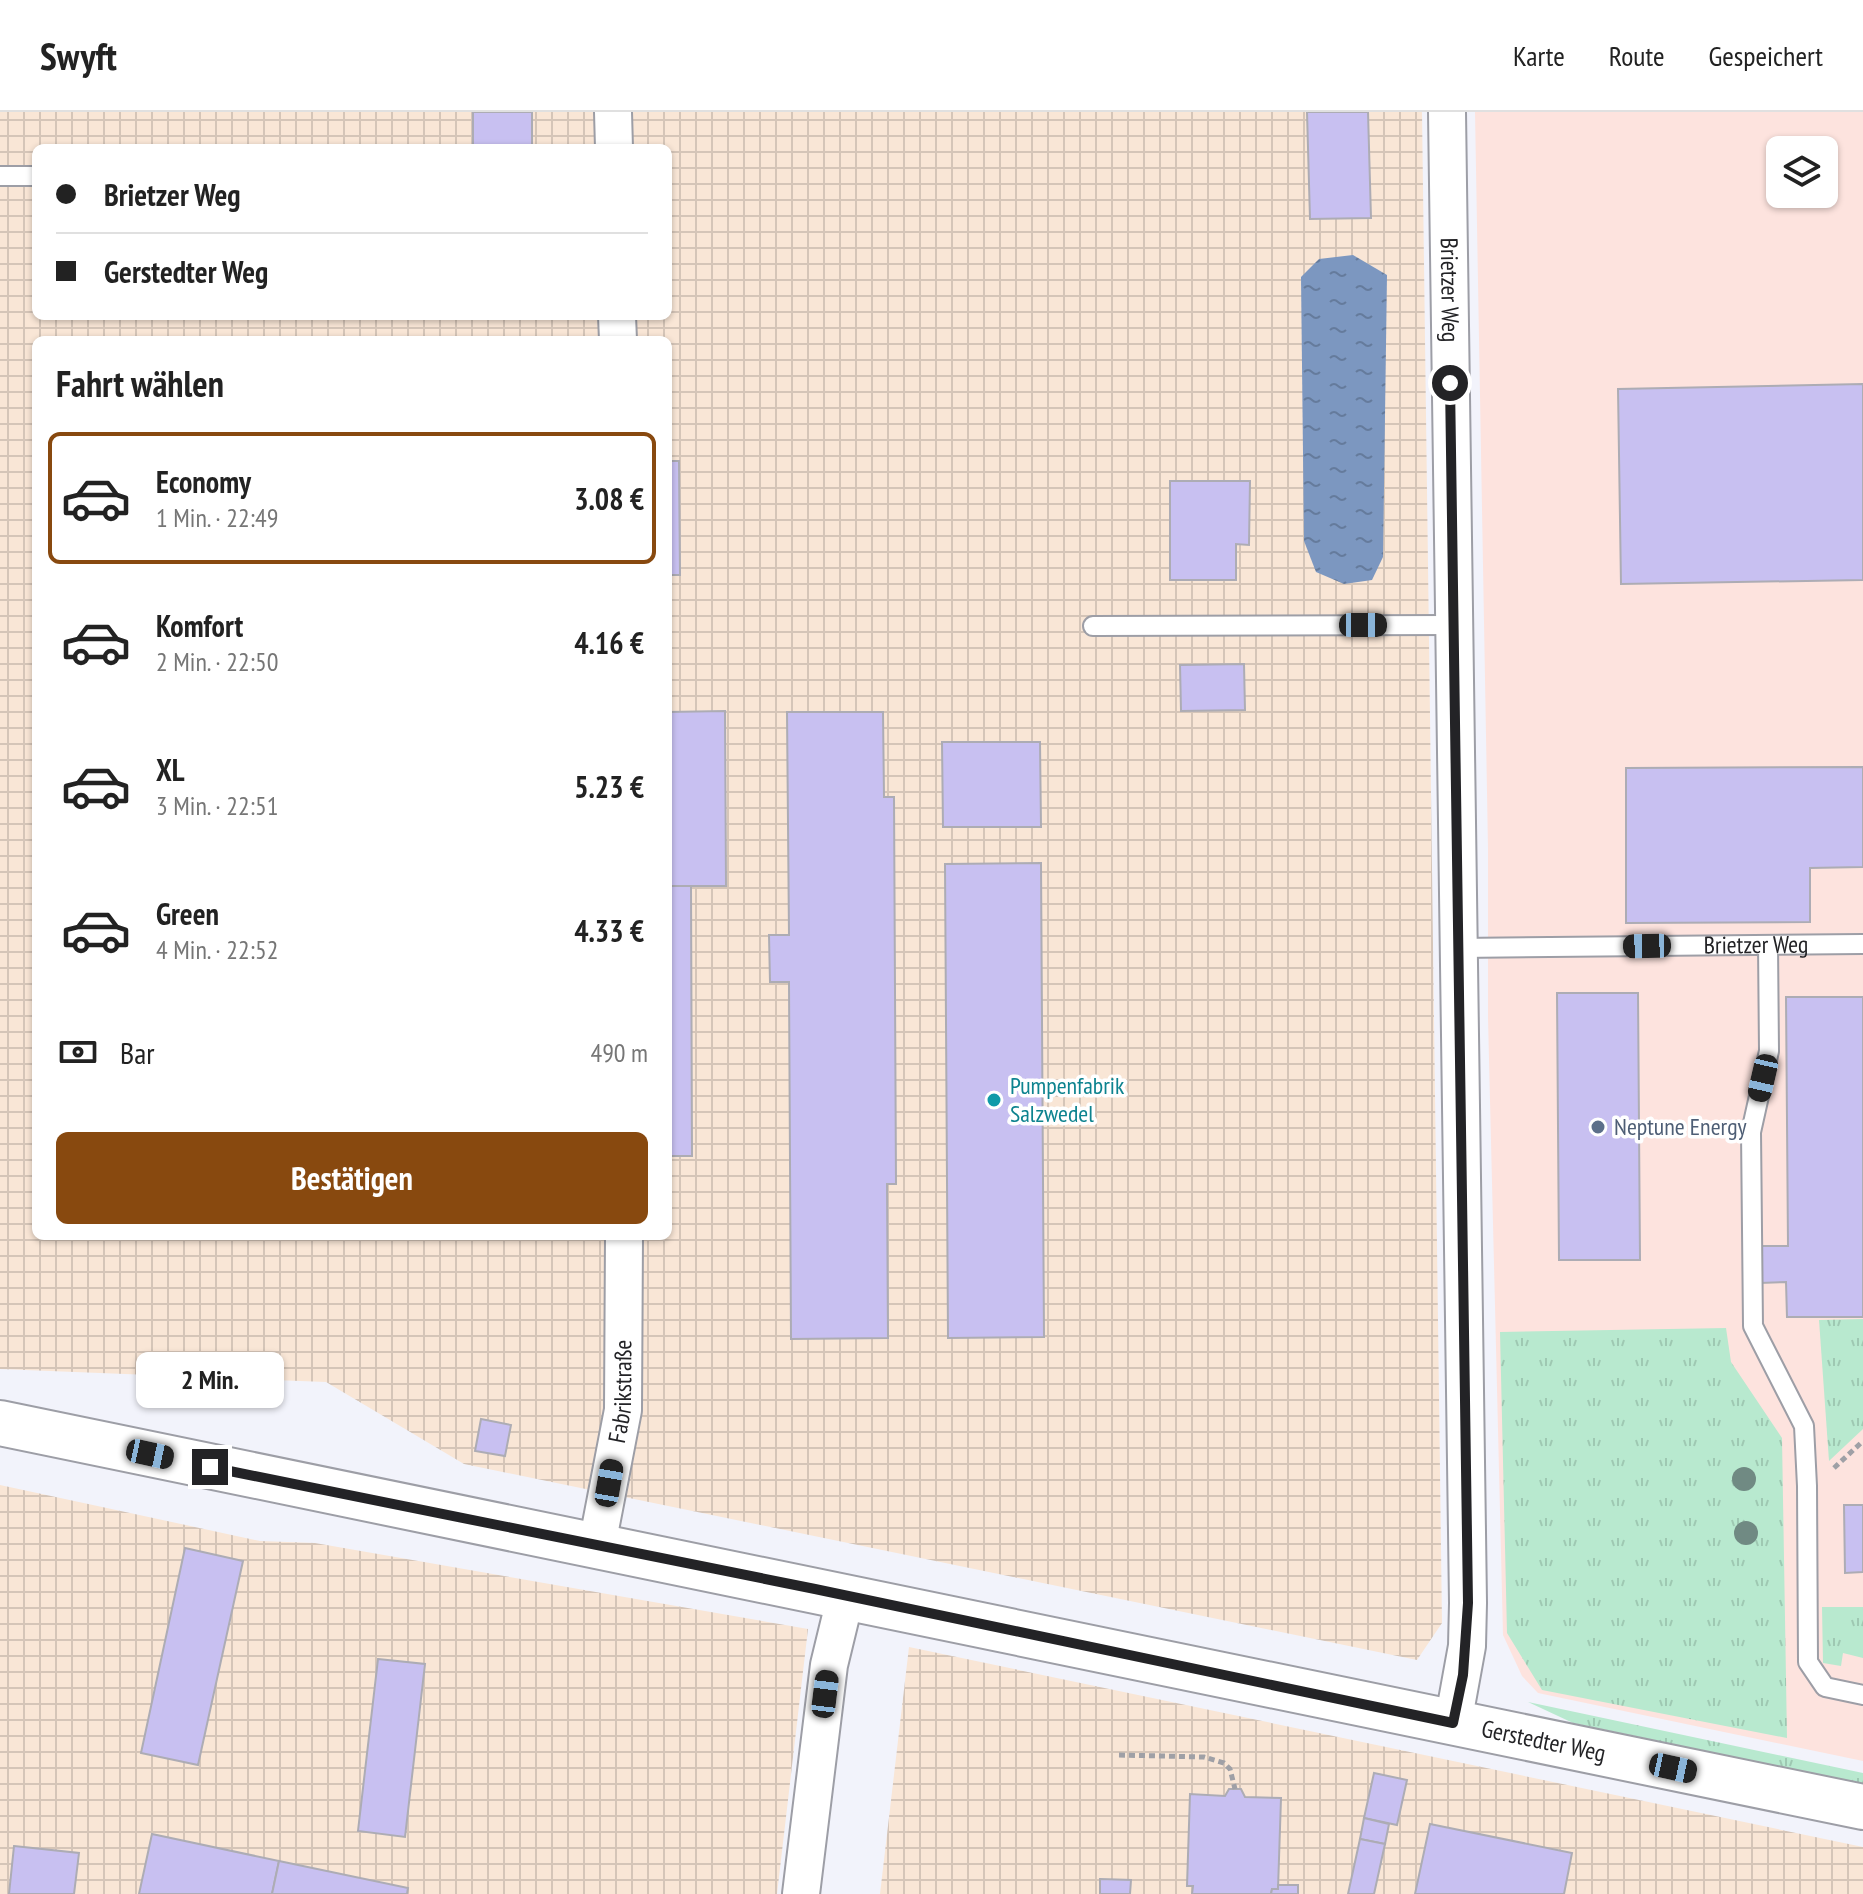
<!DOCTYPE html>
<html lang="de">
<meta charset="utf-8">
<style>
:root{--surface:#fff;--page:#f2f2f2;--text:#222;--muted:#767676;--line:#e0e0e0;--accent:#88490f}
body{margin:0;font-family:"PT Sans Narrow",sans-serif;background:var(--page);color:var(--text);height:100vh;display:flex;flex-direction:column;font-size:30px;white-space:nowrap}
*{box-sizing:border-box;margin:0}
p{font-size:26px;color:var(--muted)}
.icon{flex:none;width:44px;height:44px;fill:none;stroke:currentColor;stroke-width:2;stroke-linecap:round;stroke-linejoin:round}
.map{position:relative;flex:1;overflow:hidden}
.details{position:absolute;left:32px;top:224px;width:640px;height:904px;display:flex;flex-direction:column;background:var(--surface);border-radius:12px;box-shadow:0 2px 6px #0004}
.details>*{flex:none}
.hud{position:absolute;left:32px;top:32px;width:640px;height:176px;border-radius:12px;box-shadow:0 2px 6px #0004;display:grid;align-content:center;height:176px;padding:0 24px;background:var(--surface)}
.buttons{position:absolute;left:1766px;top:24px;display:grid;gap:16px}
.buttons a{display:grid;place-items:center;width:72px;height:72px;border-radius:12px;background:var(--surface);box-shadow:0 2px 6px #0004;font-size:40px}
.end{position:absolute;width:36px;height:36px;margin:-18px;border:10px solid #232326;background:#fff;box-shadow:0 0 0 4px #fff}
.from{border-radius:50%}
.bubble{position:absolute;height:56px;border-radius:12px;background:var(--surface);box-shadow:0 2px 6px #0004;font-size:26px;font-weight:700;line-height:56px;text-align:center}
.car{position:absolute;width:24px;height:48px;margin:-24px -12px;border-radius:10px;box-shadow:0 0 6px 2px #0007;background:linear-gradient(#222 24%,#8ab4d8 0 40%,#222 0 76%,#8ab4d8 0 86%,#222 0)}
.hud b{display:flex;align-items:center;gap:28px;height:76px;font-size:30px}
.hud b+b{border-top:2px solid var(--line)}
.hud i{width:20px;height:20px;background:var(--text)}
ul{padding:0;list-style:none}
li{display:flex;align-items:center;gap:24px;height:132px;margin:0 16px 12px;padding:0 8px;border:4px solid transparent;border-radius:12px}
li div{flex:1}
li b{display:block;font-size:30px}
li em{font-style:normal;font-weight:700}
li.selected{border-color:var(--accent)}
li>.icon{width:72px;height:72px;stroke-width:1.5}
h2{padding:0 24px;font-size:36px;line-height:96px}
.pay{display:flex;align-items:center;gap:20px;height:88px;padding:0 24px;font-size:30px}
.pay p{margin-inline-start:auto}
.cta{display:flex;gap:16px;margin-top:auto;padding:16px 24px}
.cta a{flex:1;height:92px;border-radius:12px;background:var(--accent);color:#fff;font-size:32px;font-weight:700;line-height:92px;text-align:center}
header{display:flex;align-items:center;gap:48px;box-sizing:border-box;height:112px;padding:0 40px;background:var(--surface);border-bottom:2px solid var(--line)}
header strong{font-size:38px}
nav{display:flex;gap:44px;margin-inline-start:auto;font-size:28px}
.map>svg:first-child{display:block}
.commercial{fill:#fde3de;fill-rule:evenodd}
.industrial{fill:url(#industrial-grid);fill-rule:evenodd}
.grass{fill:url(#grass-tufts)}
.water{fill:url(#water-ripples)}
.building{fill:#c8c0f1;stroke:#adacb4;stroke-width:2}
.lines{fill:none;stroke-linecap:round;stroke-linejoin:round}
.service-casing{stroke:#9d9ea6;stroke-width:22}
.minor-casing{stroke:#9d9ea6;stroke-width:40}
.tertiary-casing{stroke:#9d9ea6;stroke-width:48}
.path{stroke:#9fa0a6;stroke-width:5;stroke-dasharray:6 4;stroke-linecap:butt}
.service{stroke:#fff;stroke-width:18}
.minor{stroke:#fff;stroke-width:36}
.tertiary{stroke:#fff;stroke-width:44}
.tree{fill:#708a83}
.route{stroke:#232326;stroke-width:10}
.culture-dot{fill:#0f9aa8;stroke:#fff;stroke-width:3}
.service-dot{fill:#5c6f8a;stroke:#fff;stroke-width:3}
.labels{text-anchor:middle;stroke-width:7;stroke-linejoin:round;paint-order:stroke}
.street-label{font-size:24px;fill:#232326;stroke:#fff}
.culture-label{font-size:24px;fill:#0d838f;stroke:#fff;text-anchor:start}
.service-label{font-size:24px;fill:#4e5e75;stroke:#fff;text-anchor:start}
</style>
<header>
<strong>Swyft</strong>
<nav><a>Karte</a><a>Route</a><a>Gespeichert</a></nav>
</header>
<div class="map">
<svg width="1863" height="1782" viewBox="0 0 1863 1782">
<defs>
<pattern id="industrial-grid" width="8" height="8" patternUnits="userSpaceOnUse" patternTransform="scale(2)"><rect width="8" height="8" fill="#f9e6d6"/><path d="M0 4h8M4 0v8" fill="none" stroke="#d5c5b8"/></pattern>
<pattern id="grass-tufts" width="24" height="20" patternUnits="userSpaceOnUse" patternTransform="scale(2)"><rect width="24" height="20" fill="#b8e9cf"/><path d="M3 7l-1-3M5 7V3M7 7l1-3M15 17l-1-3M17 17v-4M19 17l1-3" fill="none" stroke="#9ec8b2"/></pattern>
<pattern id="water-ripples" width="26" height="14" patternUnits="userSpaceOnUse" patternTransform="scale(2)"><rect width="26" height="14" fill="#7c97c0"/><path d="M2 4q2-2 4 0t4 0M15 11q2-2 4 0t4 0" fill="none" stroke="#657b9c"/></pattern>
</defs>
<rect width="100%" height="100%" fill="#f2f3fb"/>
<path class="commercial" d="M 1475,0 L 1863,0 L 1863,1649 L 1538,1581 L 1522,1564 L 1503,1523 L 1488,906 L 1488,737 ZM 1780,38 L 1824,38 L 1824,82 L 1780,82 Z"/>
<g class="industrial">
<path d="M 0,0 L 1422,0 L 1442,1511 L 1417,1548 L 464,1352 L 326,1270 L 0,1257 ZM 36,36 L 668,36 L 668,204 L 36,204 ZM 36,228 L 668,228 L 668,1124 L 36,1124 Z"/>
<path d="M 0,1373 L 260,1429 L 315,1431 L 808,1517 L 777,1782 L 0,1782 Z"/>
<path d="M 909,1535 L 1863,1735 L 1863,1782 L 880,1782 Z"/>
</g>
<g class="grass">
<path d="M 1863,1207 L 1863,1317 L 1829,1349 L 1819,1208 Z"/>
<path d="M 1726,1216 L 1731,1250 L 1782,1326 L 1787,1626 L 1542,1578 L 1507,1521 L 1500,1220 Z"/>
<path d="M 1822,1495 L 1863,1495 L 1863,1546 L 1843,1541 L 1841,1554 L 1823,1551 Z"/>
<path d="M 1528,1590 L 1863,1661 L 1863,1672 L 1573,1611 Z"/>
</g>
<path class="water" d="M 1353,143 L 1387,163 L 1383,445 L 1372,468 L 1344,472 L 1316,460 L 1304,429 L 1301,165 L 1319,147 Z"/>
<g class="building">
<rect x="473" y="0" width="59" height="36"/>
<path d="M 1307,0 L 1368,0 L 1371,106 L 1310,107 Z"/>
<path d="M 1863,272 L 1863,468 L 1621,472 L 1618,277 Z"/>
<path d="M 668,349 L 679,349 L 680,463 L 668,463 Z"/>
<path d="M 1170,369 L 1250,369 L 1249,433 L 1236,432 L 1236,468 L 1170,468 Z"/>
<path d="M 1244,552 L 1245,598 L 1181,599 L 1180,553 Z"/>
<path d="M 725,599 L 726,774 L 668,774 L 668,600 Z"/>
<path d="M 787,600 L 883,600 L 884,685 L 894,685 L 896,1072 L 887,1072 L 888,1226 L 791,1227 L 789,870 L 770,870 L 769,823 L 789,823 Z"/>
<path d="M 942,630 L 1040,630 L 1041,715 L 943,715 Z"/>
<path d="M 1863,655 L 1863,755 L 1810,756 L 1810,810 L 1626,811 L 1626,656 Z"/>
<path d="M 1041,751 L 1044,1225 L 948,1226 L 945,752 Z"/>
<path d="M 668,774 L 691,774 L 692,1044 L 668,1044 Z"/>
<path d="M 1557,881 L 1638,881 L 1640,1148 L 1559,1148 Z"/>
<path d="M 1786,885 L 1863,885 L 1863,1205 L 1787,1205 L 1786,1170 L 1760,1171 L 1759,1134 L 1788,1134 Z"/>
<path d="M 481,1307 L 511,1313 L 505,1344 L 475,1339 Z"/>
<path d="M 1844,1393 L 1863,1393 L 1863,1460 L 1845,1461 Z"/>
<path d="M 185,1436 L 243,1449 L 198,1653 L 141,1641 Z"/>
<path d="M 378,1547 L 425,1552 L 405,1725 L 358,1719 Z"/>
<path d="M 1374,1661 L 1407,1668 L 1397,1713 L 1364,1706 Z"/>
<path d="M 1229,1677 L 1241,1677 L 1245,1685 L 1281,1686 L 1278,1777 L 1272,1777 L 1271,1782 L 1192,1782 L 1193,1774 L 1187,1774 L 1190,1682 L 1225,1684 Z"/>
<path d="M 1364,1706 L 1389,1712 L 1385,1732 L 1360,1727 Z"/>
<path d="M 1430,1712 L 1572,1741 L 1564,1782 L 1415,1782 Z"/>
<path d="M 152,1722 L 279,1749 L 272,1782 L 139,1782 Z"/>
<path d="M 1360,1727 L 1385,1732 L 1374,1782 L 1348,1782 Z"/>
<path d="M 14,1734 L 79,1741 L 74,1782 L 9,1782 Z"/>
<path d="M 279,1749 L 408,1776 L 407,1782 L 272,1782 Z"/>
<path d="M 1100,1767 L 1131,1768 L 1130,1782 L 1100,1782 Z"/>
<path d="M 1278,1773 L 1298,1773 L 1298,1782 L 1271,1782 L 1272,1777 L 1278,1777 Z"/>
</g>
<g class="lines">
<g class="service-casing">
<g id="service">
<path d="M 0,64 L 36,64"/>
<path d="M 1093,514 L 1453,513"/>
<path d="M 1768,833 L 1769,939 L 1751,1020 L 1753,1214 L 1804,1314 L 1807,1374 L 1808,1550 L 1825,1575 L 1863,1583"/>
<path id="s1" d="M 1458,836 L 1863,832"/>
</g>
</g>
<g class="minor-casing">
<g id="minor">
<path d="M 613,0 L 614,36"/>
<path id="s2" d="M 1447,0 L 1468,1491 L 1467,1534 L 1453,1611"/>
<path d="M 617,204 L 618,228"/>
<path id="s3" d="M 597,1433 L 623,1298 L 624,1124"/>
<path d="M 801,1782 L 829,1553 L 846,1483"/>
</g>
</g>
<g class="tertiary-casing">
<g id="tertiary">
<path id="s4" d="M 0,1311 L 1863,1695"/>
</g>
</g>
<g class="path">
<path d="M 1834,1356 L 1863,1329"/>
<path d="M 1119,1643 L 1204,1645 L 1224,1651 L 1230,1657 L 1235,1677"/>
</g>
<use href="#service" class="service"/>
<use href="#minor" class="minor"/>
<use href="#tertiary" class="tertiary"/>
</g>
<g class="tree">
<circle cx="1744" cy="1367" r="12"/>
<circle cx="1746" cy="1421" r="12"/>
</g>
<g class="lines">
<path class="route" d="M 210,1355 L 815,1477 L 1453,1611 L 1463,1563 L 1468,1491 L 1450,271"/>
</g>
<circle class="culture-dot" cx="994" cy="988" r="8"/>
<circle class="service-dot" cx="1598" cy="1015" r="8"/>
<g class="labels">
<g class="street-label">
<text dy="8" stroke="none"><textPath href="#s2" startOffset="178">Brietzer Weg</textPath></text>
<text dy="8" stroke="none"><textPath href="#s1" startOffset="298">Brietzer Weg</textPath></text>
<text dy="8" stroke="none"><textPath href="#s3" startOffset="156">Fabrikstraße</textPath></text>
<text dy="8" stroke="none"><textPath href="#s4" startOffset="1576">Gerstedter Weg</textPath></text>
</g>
<g class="culture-label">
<text x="1010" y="982">Pumpenfabrik<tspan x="1010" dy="28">Salzwedel</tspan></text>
</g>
<g class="service-label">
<text x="1614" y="1023">Neptune Energy</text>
</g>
</g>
</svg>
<div class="buttons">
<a><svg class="icon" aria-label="layers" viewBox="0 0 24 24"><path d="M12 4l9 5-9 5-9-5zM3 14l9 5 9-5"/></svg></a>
</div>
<i class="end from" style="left:1450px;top:271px"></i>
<i class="end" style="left:210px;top:1355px"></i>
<div class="bubble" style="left:136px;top:1240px;width:148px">2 Min.</div>
<i class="car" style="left:1363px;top:513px;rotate:90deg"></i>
<i class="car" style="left:1647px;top:834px;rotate:269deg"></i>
<i class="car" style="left:1763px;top:966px;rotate:193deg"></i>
<i class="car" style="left:150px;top:1342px;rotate:102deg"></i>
<i class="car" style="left:609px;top:1371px;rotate:10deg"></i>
<i class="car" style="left:825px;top:1582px;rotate:7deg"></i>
<i class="car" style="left:1673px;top:1656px;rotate:102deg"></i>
<div class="hud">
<b><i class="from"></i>Brietzer Weg</b>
<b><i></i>Gerstedter Weg</b>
</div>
<section class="details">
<h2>Fahrt wählen</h2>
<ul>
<li class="selected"><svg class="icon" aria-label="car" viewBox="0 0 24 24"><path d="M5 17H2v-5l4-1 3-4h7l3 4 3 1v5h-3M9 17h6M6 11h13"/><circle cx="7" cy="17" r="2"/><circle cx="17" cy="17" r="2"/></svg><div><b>Economy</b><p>1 Min. · 22:49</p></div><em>3.08 €</em></li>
<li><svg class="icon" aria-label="car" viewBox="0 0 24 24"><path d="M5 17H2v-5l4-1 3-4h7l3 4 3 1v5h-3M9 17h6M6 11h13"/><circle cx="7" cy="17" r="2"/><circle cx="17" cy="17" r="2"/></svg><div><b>Komfort</b><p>2 Min. · 22:50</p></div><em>4.16 €</em></li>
<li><svg class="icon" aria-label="car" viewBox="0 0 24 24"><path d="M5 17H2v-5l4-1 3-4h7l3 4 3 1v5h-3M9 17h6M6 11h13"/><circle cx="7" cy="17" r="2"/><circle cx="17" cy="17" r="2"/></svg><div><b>XL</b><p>3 Min. · 22:51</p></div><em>5.23 €</em></li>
<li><svg class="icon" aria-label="car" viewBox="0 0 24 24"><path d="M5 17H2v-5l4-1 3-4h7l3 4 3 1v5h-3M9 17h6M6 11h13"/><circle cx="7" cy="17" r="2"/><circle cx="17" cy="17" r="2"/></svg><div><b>Green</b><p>4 Min. · 22:52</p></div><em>4.33 €</em></li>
</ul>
<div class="pay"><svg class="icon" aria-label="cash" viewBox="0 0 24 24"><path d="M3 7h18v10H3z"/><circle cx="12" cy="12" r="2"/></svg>Bar<p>490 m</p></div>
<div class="cta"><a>Bestätigen</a></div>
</section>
</div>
